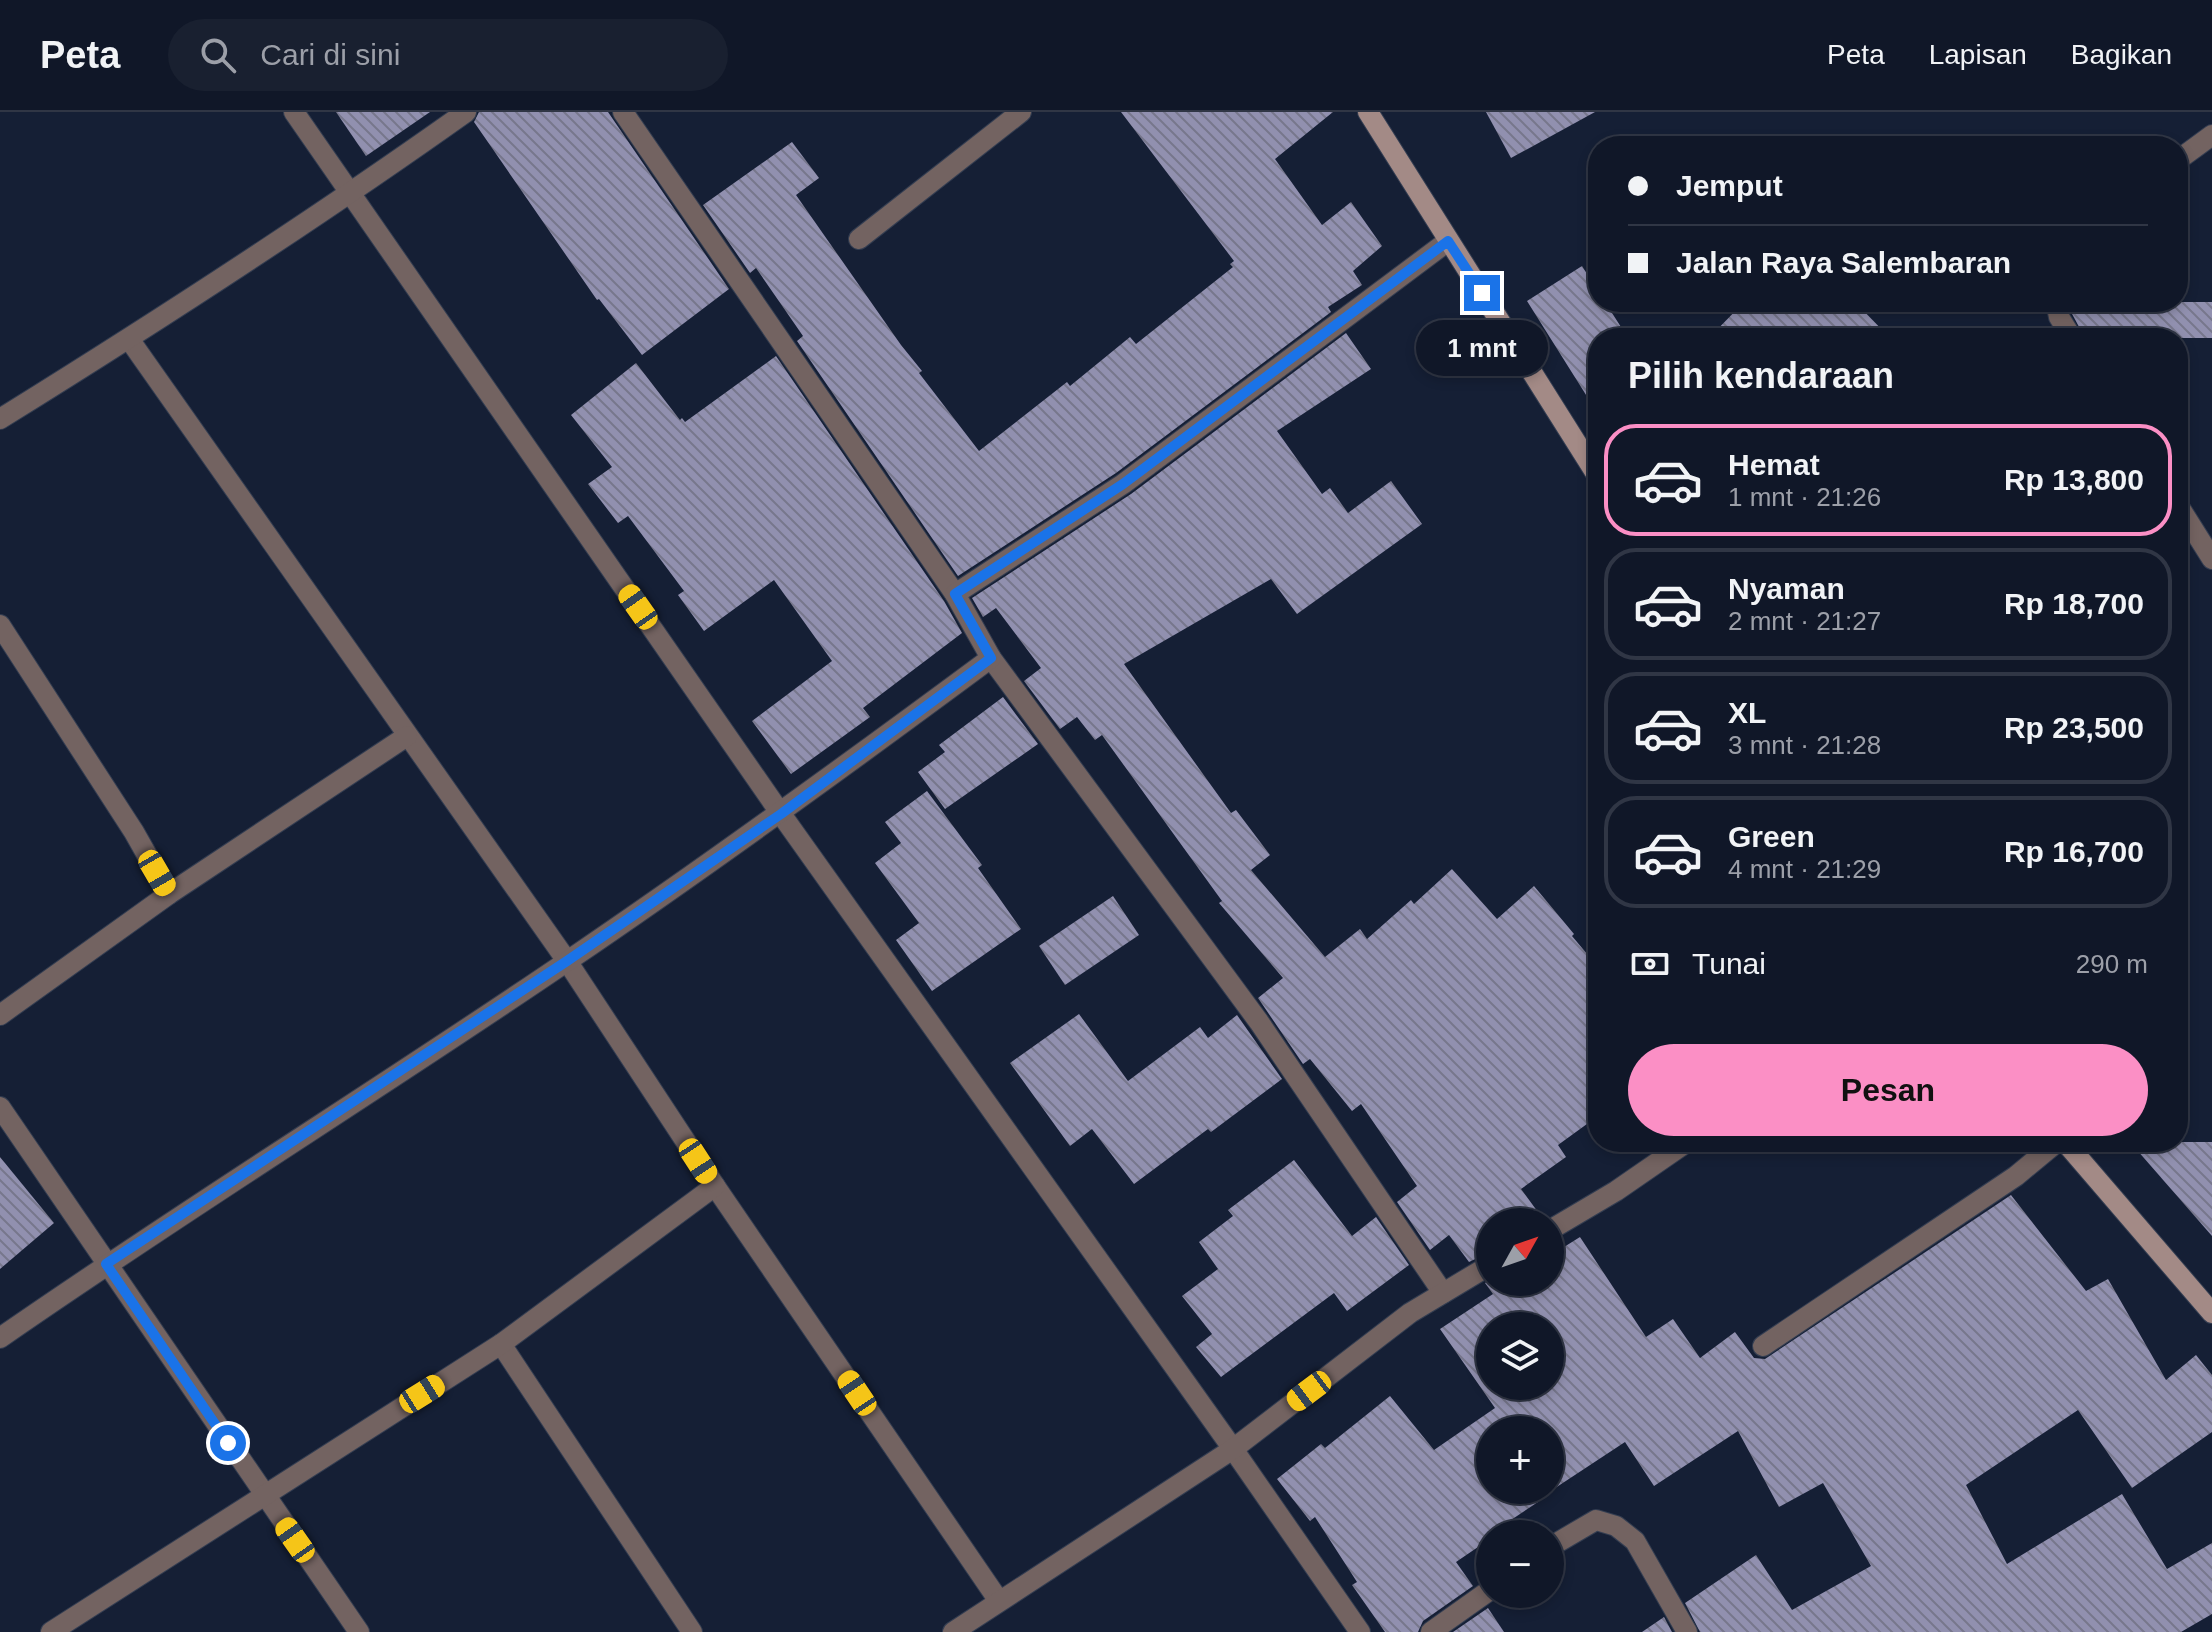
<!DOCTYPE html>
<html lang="id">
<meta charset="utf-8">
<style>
:root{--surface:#101728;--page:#192030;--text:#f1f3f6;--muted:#9c9fa8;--line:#303645;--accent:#fb8fc5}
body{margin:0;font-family:Helvetica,sans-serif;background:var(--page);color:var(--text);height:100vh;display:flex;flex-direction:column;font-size:30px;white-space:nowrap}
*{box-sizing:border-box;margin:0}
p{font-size:26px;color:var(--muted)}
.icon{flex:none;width:44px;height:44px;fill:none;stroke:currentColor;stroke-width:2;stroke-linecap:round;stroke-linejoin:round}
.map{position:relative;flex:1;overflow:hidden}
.side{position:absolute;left:1588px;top:216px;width:600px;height:824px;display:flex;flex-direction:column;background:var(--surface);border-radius:32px;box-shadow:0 4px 12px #0003,0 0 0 2px var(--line)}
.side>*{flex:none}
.hud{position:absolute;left:1588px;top:24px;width:600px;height:176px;border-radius:32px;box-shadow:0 4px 12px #0003,0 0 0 2px var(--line);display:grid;align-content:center;height:176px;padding:0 40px;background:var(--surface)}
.needle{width:52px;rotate:50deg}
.tools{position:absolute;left:1476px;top:1096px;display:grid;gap:16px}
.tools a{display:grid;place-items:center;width:88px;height:88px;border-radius:50%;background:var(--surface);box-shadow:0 4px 12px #0003,0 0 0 2px var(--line);font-size:40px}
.end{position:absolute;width:36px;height:36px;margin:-18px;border:10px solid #1a73e8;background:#fff;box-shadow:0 0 0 4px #fff}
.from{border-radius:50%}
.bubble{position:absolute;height:56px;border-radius:28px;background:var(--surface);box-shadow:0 4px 12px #0003,0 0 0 2px var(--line);font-size:26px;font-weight:800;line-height:56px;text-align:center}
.car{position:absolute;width:24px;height:48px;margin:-24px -12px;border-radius:10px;box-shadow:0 0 6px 2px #0007;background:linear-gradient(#f5c518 24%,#345 0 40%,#f5c518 0 76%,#345 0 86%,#f5c518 0)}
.hud b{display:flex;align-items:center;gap:28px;height:76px;font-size:30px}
.hud b+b{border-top:2px solid var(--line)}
.hud i{width:20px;height:20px;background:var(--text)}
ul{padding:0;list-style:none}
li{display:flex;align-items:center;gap:24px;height:112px;margin:0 16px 12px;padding:0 24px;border:4px solid var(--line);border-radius:32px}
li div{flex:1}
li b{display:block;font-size:30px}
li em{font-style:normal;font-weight:800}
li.on{border-color:var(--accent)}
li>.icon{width:72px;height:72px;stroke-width:1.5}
h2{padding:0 40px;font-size:36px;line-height:96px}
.pay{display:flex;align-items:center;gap:20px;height:88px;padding:0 40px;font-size:30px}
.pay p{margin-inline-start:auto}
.button{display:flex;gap:16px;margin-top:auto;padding:16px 40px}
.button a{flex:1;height:92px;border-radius:48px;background:var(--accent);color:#111;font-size:32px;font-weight:800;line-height:92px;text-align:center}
header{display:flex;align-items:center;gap:48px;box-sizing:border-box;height:112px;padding:0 40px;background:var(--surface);border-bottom:2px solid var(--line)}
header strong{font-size:38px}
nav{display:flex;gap:44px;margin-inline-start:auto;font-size:28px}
.search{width:560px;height:72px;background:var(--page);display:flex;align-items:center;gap:20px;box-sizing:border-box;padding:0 28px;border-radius:44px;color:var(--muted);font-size:30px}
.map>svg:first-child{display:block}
.building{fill:url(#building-back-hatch);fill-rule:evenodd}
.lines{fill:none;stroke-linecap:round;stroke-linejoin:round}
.lane-casing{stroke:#333d51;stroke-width:22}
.street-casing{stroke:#333d51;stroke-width:22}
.secondary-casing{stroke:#333d51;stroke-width:22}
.lane{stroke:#736361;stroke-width:20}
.street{stroke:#736361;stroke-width:20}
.secondary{stroke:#a38a86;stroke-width:20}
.route{stroke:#1a73e8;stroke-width:10}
</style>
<header>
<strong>Peta</strong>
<div class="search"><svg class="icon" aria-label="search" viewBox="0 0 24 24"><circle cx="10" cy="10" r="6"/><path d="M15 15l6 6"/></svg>Cari di sini</div>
<nav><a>Peta</a><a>Lapisan</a><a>Bagikan</a></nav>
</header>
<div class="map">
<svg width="2212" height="1520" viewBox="0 0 2212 1520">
<defs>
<pattern id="building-back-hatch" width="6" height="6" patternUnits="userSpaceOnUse" patternTransform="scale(2)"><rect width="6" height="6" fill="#9190af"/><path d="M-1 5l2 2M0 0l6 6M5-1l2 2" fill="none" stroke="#77778c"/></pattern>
</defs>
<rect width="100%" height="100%" fill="#151f35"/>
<g class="building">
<path d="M 336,0 L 430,0 L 366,44 Z"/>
<path d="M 479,0 L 608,0 L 729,177 L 642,243 L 599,187 L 597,188 L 474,10 Z"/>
<path d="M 1121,0 L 1333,0 L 1275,47 L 1322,113 L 1351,90 L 1382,134 L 1353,159 L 1362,173 L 1328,195 L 1331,200 L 1116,361 L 958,464 L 797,229 L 803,224 L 756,156 L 750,161 L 703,93 L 792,30 L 819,66 L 796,83 L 901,233 L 922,259 L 919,261 L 979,339 L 1067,270 L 1070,274 L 1130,225 L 1136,232 L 1233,155 L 1230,152 L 1234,149 Z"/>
<path d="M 1486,0 L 1595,0 L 1511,46 Z"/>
<path d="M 1582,154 L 1598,179 L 1598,190 L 1605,190 L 1628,226 L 1598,226 L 1598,302 L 1527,189 Z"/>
<path d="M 1744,190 L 1855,190 L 1890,226 L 1709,226 Z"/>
<path d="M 2069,190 L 2212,190 L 2212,226 L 2085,226 L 2071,200 Z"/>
<path d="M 1346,221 L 1371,257 L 1277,319 L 1322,382 L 1330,376 L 1348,401 L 1391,369 L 1422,412 L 1297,502 L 1271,467 L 1124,552 L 1231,701 L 1236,698 L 1270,743 L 1251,758 L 1325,845 L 1360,817 L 1367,827 L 1411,788 L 1414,792 L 1452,757 L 1497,807 L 1534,774 L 1574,822 L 1572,824 L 1598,855 L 1598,1004 L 1558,1033 L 1566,1045 L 1521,1077 L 1543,1107 L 1540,1110 L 1490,1110 L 1490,1140 L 1469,1150 L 1449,1123 L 1430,1138 L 1397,1090 L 1417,1074 L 1361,992 L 1352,999 L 1310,947 L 1303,952 L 1258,886 L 1283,866 L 1219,791 L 1222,789 L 1102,623 L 1095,628 L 1077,605 L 1060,617 L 1024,569 L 1041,556 L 996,496 L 983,505 L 972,486 L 1131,382 Z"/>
<path d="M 776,244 L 944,489 L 962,521 L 863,596 L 870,605 L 791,662 L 752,609 L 832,549 L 774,468 L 704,519 L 678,483 L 684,479 L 628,404 L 618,411 L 588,372 L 612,355 L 571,303 L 636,251 L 680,308 L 682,306 L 685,310 Z"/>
<path d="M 1003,585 L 1038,632 L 945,697 L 918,660 L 945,640 L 939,633 Z"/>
<path d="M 927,679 L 982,753 L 978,756 L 1021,817 L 932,879 L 896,828 L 919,811 L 875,751 L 901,731 L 885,710 Z"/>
<path d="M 1113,784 L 1139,823 L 1065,873 L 1039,834 Z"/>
<path d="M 1079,902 L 1128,969 L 1200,915 L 1208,926 L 1237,903 L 1282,967 L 1211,1020 L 1208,1017 L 1134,1072 L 1092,1017 L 1070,1034 L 1010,951 Z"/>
<path d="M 2130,1030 L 2212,1030 L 2212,1124 Z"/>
<path d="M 0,1045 L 54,1111 L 0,1157 Z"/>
<path d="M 1294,1048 L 1352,1124 L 1376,1105 L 1409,1153 L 1347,1199 L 1334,1181 L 1221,1265 L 1196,1235 L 1212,1222 L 1182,1184 L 1218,1157 L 1199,1130 L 1233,1104 L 1228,1098 Z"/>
<path d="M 2011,1083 L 2086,1179 L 2108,1167 L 2166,1268 L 2196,1243 L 2212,1263 L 2212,1320 L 2132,1376 L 2078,1298 L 1966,1373 L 2007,1452 L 2122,1382 L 2167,1457 L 2212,1431 L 2212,1502 L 2181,1520 L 1700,1520 L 1685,1491 L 1756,1443 L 1792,1498 L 1871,1454 L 1823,1371 L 1779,1395 L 1738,1319 L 1654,1374 L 1625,1330 L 1537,1388 L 1538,1390 L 1490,1422 L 1479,1431 L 1481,1433 L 1456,1450 L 1473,1474 L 1423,1509 L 1418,1520 L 1385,1520 L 1352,1473 L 1357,1470 L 1315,1405 L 1310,1409 L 1277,1367 L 1321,1332 L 1325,1336 L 1390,1284 L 1434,1338 L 1495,1296 L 1440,1217 L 1493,1182 L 1485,1171 L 1490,1168 L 1550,1170 L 1550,1131 L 1559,1128 L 1564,1135 L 1580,1125 L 1646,1225 L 1673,1207 L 1700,1246 L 1735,1220 L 1754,1246 L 1765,1247 ZM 1490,1214 L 1550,1214 L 1550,1274 L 1490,1274 ZM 1490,1318 L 1550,1318 L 1550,1378 L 1490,1378 Z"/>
<path d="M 1488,1496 L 1504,1520 L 1453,1520 Z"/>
<path d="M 1664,1505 L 1672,1520 L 1642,1520 Z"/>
</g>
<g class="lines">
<g class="lane-casing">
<g id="lane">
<path d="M 2178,48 L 2212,23"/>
<path d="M 2056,190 L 2059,205 L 2072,226"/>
<path d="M 2178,393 L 2212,447"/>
<path d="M 1763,1234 L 2016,1064 L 2057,1030"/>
</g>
</g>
<g class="street-casing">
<g id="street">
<path d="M 294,0 L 781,702 L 1233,1337 L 1360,1520"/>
<path d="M 623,0 L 955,482 L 991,546 L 1259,910 L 1443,1181"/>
<path d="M 859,127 L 1021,0"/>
<path d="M 129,227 L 567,849 L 715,1074 L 999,1489"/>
<path d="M 0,307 C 158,209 314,108 466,0"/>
<path d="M 955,482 L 1123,372 L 1448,129"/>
<path d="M 0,513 L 134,720 L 169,782"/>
<path d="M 0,903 L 169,782 L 407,624"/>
<path d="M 0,995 L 359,1520"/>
<path d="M 1550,1118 L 1616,1079 L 1687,1030"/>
<path d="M 0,1226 C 187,1096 381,976 569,848 C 712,751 852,649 991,546"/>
<path d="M 501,1232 L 692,1520"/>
<path d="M 1550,1435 L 1596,1408 L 1616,1414 L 1635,1429 L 1687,1520"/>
<path d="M 51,1520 L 501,1232 L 715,1074"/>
<path d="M 953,1520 L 1233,1337 L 1410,1201 L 1490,1153"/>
<path d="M 1431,1520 L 1490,1478"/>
</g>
</g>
<g class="secondary-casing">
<g id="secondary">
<path d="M 1368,0 L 1598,365"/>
<path d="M 2065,1030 L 2212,1201"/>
</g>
</g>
<use href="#lane" class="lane"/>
<use href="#street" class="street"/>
<use href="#secondary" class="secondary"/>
</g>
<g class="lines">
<path class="route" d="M 228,1331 L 106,1152 L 567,849 L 781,702 L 991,546 L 955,482 L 1123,372 L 1448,129 L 1482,181"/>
</g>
</svg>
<div class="tools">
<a><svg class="needle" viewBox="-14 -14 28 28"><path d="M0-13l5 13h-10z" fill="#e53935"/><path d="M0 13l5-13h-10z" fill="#9c9fa8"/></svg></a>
<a><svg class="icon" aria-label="layers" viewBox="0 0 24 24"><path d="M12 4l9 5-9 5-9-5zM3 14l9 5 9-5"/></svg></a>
<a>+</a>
<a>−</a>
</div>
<i class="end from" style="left:228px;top:1331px"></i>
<i class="end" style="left:1482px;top:181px"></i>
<div class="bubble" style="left:1416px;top:208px;width:132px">1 mnt</div>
<i class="car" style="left:638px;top:495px;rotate:325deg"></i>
<i class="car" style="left:157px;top:761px;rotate:150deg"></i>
<i class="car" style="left:698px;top:1049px;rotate:147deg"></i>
<i class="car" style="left:1309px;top:1279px;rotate:233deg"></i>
<i class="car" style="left:857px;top:1281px;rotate:326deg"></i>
<i class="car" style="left:422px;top:1282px;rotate:58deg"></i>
<i class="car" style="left:295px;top:1428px;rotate:325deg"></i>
<div class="hud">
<b><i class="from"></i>Jemput</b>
<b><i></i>Jalan Raya Salembaran</b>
</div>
<section class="side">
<h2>Pilih kendaraan</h2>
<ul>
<li class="on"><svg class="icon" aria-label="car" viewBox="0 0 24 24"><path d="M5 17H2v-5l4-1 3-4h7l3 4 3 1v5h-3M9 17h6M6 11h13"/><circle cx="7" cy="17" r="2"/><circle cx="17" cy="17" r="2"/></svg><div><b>Hemat</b><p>1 mnt · 21:26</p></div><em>Rp 13,800</em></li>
<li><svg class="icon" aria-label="car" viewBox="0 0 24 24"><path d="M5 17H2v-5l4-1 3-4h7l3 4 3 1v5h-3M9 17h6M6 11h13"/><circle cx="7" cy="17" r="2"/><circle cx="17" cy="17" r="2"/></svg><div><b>Nyaman</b><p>2 mnt · 21:27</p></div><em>Rp 18,700</em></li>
<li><svg class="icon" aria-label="car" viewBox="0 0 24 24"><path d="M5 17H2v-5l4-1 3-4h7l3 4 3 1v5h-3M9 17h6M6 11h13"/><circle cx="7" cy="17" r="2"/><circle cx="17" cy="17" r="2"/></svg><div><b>XL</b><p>3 mnt · 21:28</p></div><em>Rp 23,500</em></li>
<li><svg class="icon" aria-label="car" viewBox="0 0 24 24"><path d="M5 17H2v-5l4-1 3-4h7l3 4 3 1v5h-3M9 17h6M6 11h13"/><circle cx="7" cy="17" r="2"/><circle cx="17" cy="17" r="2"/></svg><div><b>Green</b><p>4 mnt · 21:29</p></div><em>Rp 16,700</em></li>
</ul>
<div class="pay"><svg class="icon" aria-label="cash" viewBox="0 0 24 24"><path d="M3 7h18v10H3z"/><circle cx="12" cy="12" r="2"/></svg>Tunai<p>290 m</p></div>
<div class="button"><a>Pesan</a></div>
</section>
</div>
